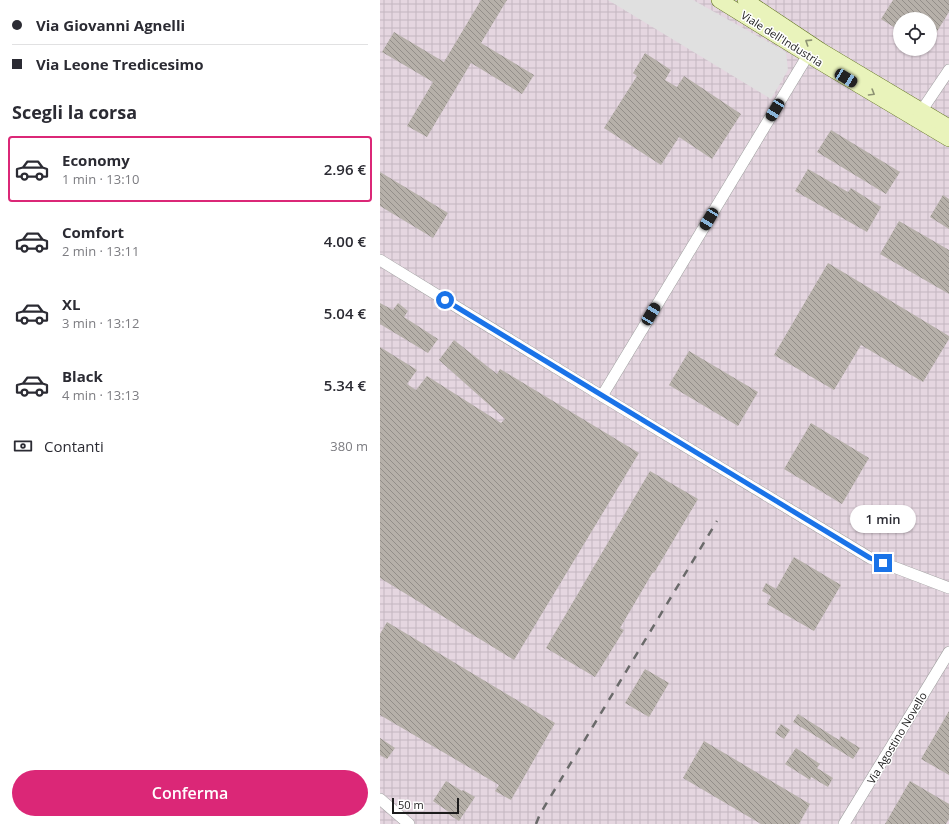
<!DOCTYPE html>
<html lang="it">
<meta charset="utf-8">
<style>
:root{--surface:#fff;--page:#f7f7f7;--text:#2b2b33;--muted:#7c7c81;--line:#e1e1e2;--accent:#db2777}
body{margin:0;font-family:"Open Sans",sans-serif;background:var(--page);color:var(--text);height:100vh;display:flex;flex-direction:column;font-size:15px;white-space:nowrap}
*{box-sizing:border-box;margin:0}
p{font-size:13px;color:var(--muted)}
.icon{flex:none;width:22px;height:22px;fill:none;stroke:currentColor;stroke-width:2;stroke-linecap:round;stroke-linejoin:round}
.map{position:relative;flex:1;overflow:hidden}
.side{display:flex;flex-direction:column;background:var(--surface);width:380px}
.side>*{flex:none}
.top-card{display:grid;align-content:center;height:88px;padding:0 12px;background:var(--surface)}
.tools{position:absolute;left:513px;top:12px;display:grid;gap:8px}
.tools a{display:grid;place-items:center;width:44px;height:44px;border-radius:50%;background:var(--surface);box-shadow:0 1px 3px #0004;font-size:20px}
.scale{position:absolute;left:12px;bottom:10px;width:67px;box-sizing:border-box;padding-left:4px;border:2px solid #1c1c1c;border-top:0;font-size:11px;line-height:14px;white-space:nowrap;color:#1c1c1c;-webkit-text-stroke:3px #fff;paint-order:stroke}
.end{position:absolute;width:18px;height:18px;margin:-9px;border:5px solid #1a73e8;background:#fff;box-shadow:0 0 0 2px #fff}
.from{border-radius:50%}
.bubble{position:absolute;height:28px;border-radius:14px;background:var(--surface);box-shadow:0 1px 3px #0004;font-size:13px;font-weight:600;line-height:28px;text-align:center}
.car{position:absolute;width:12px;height:24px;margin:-12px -6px;border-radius:5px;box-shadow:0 0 3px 1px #0007;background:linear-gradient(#222 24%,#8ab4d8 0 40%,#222 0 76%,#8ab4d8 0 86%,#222 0)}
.top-card b{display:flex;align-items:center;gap:14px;height:38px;font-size:15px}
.top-card b+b{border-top:1px solid var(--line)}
.top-card i{width:10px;height:10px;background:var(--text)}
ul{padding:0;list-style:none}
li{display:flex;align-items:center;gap:12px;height:66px;margin:0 8px 6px;padding:0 4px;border:2px solid transparent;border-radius:4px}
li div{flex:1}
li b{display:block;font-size:15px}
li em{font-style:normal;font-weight:600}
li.on{border-color:var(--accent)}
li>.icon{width:36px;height:36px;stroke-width:1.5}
h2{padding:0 12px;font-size:18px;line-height:48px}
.pay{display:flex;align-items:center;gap:10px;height:44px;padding:0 12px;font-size:15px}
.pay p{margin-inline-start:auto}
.cta{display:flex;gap:8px;margin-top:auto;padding:8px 12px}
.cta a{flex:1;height:46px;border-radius:24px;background:var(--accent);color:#fff;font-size:16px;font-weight:600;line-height:46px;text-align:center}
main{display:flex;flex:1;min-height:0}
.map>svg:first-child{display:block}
.industrial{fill:url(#industrial-grid);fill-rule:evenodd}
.parking{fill:#e0e0e0}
.building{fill:url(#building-back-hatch)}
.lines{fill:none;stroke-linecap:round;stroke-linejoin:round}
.street-casing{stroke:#a0a0a0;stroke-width:12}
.secondary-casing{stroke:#53680f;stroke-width:16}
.street{stroke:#fff;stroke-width:11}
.secondary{stroke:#e9f3bb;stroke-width:15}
.rail{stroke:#6a6a6a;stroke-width:2.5;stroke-dasharray:8 8;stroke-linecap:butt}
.oneway{stroke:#8d9273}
.route{stroke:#1a73e8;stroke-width:5}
.labels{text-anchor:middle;stroke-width:3;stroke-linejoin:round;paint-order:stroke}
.street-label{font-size:11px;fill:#1c1c1c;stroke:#fff}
</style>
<main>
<section class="side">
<div class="top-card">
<b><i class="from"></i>Via Giovanni Agnelli</b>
<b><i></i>Via Leone Tredicesimo</b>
</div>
<h2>Scegli la corsa</h2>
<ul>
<li class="on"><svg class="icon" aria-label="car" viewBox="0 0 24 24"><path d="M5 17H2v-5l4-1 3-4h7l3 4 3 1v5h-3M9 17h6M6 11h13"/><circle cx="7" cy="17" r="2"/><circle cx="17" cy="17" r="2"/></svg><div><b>Economy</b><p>1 min · 13:10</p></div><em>2.96 €</em></li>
<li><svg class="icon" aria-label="car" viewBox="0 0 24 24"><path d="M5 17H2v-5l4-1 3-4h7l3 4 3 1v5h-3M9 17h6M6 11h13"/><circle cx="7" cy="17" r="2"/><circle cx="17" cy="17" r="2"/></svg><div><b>Comfort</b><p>2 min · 13:11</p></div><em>4.00 €</em></li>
<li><svg class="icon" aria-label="car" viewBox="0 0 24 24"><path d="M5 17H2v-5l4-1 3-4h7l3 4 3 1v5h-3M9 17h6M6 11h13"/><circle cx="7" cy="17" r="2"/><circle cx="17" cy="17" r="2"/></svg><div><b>XL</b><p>3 min · 13:12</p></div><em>5.04 €</em></li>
<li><svg class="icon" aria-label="car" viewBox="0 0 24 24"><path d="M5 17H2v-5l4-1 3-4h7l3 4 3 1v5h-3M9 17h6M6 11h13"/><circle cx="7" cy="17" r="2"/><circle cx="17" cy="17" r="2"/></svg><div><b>Black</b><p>4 min · 13:13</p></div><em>5.34 €</em></li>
</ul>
<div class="pay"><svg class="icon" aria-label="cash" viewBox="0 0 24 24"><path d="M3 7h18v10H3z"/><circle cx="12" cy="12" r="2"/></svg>Contanti<p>380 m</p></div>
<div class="cta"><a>Conferma</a></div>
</section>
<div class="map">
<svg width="569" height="824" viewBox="0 0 569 824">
<defs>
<pattern id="industrial-grid" width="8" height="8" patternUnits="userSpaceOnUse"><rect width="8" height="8" fill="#e5d6e0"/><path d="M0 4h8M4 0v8" fill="none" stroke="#c4b7c0"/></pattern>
<pattern id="building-back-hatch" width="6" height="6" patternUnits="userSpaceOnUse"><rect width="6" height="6" fill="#b6b0a9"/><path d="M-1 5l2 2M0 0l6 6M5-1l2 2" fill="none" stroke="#938e89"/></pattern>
</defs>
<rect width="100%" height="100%" fill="#edebe3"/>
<path class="industrial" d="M 0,0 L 569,0 L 569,824 L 0,824 ZM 520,19 L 550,19 L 550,49 L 520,49 Z"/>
<path class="parking" d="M 228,0 L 313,0 L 406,52 L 408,70 L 391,99 Z"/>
<g class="building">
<path d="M 101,0 L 127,0 L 101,43 L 154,75 L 142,94 L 91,63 L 47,137 L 27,126 L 53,82 L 2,52 L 14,32 L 64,62 Z"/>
<path d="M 513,0 L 569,0 L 569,12 L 550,43 L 550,19 L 520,19 L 520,31 L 501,19 Z"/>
<path d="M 265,53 L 291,70 L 285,80 L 297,87 L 304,76 L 361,114 L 332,159 L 299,137 L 281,165 L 224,128 L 257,76 L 253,73 Z"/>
<path d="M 451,130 L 520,172 L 506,194 L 437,152 Z"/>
<path d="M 428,169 L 468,192 L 471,188 L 501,207 L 487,232 L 415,191 Z"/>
<path d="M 0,172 L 68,213 L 53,238 L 0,206 Z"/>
<path d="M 563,195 L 569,199 L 569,229 L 550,217 Z"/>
<path d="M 519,221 L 569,250 L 569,294 L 500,254 Z"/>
<path d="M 448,263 L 569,336 L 569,339 L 543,382 L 481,345 L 454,390 L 394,355 Z"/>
<path d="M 0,303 L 13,310 L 18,303 L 28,311 L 24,317 L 58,339 L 48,353 L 0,324 Z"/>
<path d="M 74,340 L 117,374 L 120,369 L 259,453 L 134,660 L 0,578 L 0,347 L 37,370 L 27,384 L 36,390 L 47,376 L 121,423 L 125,419 L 59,360 Z"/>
<path d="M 309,351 L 378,392 L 358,426 L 289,385 Z"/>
<path d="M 431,423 L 489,458 L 462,504 L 404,469 Z"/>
<path d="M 270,471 L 318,499 L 274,573 L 273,572 L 240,628 L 244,630 L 215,677 L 166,648 Z"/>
<path d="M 414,557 L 461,585 L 434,631 L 387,604 L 391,596 L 382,591 L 386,583 L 396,589 Z"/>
<path d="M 7,622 L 175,723 L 131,800 L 115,791 L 119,785 L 0,715 L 0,634 Z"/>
<path d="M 265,669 L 289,683 L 269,717 L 245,703 Z"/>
<path d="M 569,711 L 569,775 L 541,759 Z"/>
<path d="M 418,714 L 459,740 L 461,736 L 480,748 L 473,759 L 413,722 Z"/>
<path d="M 401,724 L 410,730 L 404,739 L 395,733 Z"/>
<path d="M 0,738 L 15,748 L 7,759 L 0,755 Z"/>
<path d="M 324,741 L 430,804 L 419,824 L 381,824 L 303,778 Z"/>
<path d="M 416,748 L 440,764 L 437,768 L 453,778 L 448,787 L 431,777 L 430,780 L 405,764 Z"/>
<path d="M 66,781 L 82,791 L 83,790 L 95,797 L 79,821 L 68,814 L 69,812 L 53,801 Z"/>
<path d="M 530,781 L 569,804 L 569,819 L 566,824 L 505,824 Z"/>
</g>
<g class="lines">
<g class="street-casing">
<g id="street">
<path d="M 542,110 L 569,70"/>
<path d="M 0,260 L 222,396 L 490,558 L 569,588"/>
<path d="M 222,396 L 428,55"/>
<path d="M 0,799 L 29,824"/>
<path d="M 464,824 L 569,652"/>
</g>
</g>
<g class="secondary-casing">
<g id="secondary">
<path d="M 339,0 L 428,55 L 569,139"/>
<path d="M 365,0 L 440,50 L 569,127"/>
</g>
</g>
<use href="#street" class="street"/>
<use href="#secondary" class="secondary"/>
<path class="rail" d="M 156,824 L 160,814 L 337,521"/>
</g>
<defs><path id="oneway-chevron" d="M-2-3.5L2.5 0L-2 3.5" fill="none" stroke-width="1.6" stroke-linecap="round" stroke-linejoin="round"/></defs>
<g class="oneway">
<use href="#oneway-chevron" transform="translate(428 42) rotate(-147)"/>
<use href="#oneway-chevron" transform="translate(492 93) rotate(31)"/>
</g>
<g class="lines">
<path class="route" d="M 65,300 L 490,558 L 503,563"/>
</g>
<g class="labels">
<g class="street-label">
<text transform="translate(402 39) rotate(32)" y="4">Viale dell'Industria</text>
<text transform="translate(517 738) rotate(-59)" y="4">Via Agostino Novello</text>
</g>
</g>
</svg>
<div class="tools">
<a><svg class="icon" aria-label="locate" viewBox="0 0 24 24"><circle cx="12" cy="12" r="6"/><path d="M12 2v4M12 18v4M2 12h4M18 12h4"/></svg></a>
</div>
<div class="scale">50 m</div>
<i class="end from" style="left:65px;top:300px"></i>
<i class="end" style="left:503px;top:563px"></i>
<div class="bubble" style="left:470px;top:505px;width:66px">1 min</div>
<i class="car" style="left:466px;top:78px;rotate:121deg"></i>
<i class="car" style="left:395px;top:110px;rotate:211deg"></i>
<i class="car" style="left:329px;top:219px;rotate:211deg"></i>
<i class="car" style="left:271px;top:314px;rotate:31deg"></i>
</div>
</main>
